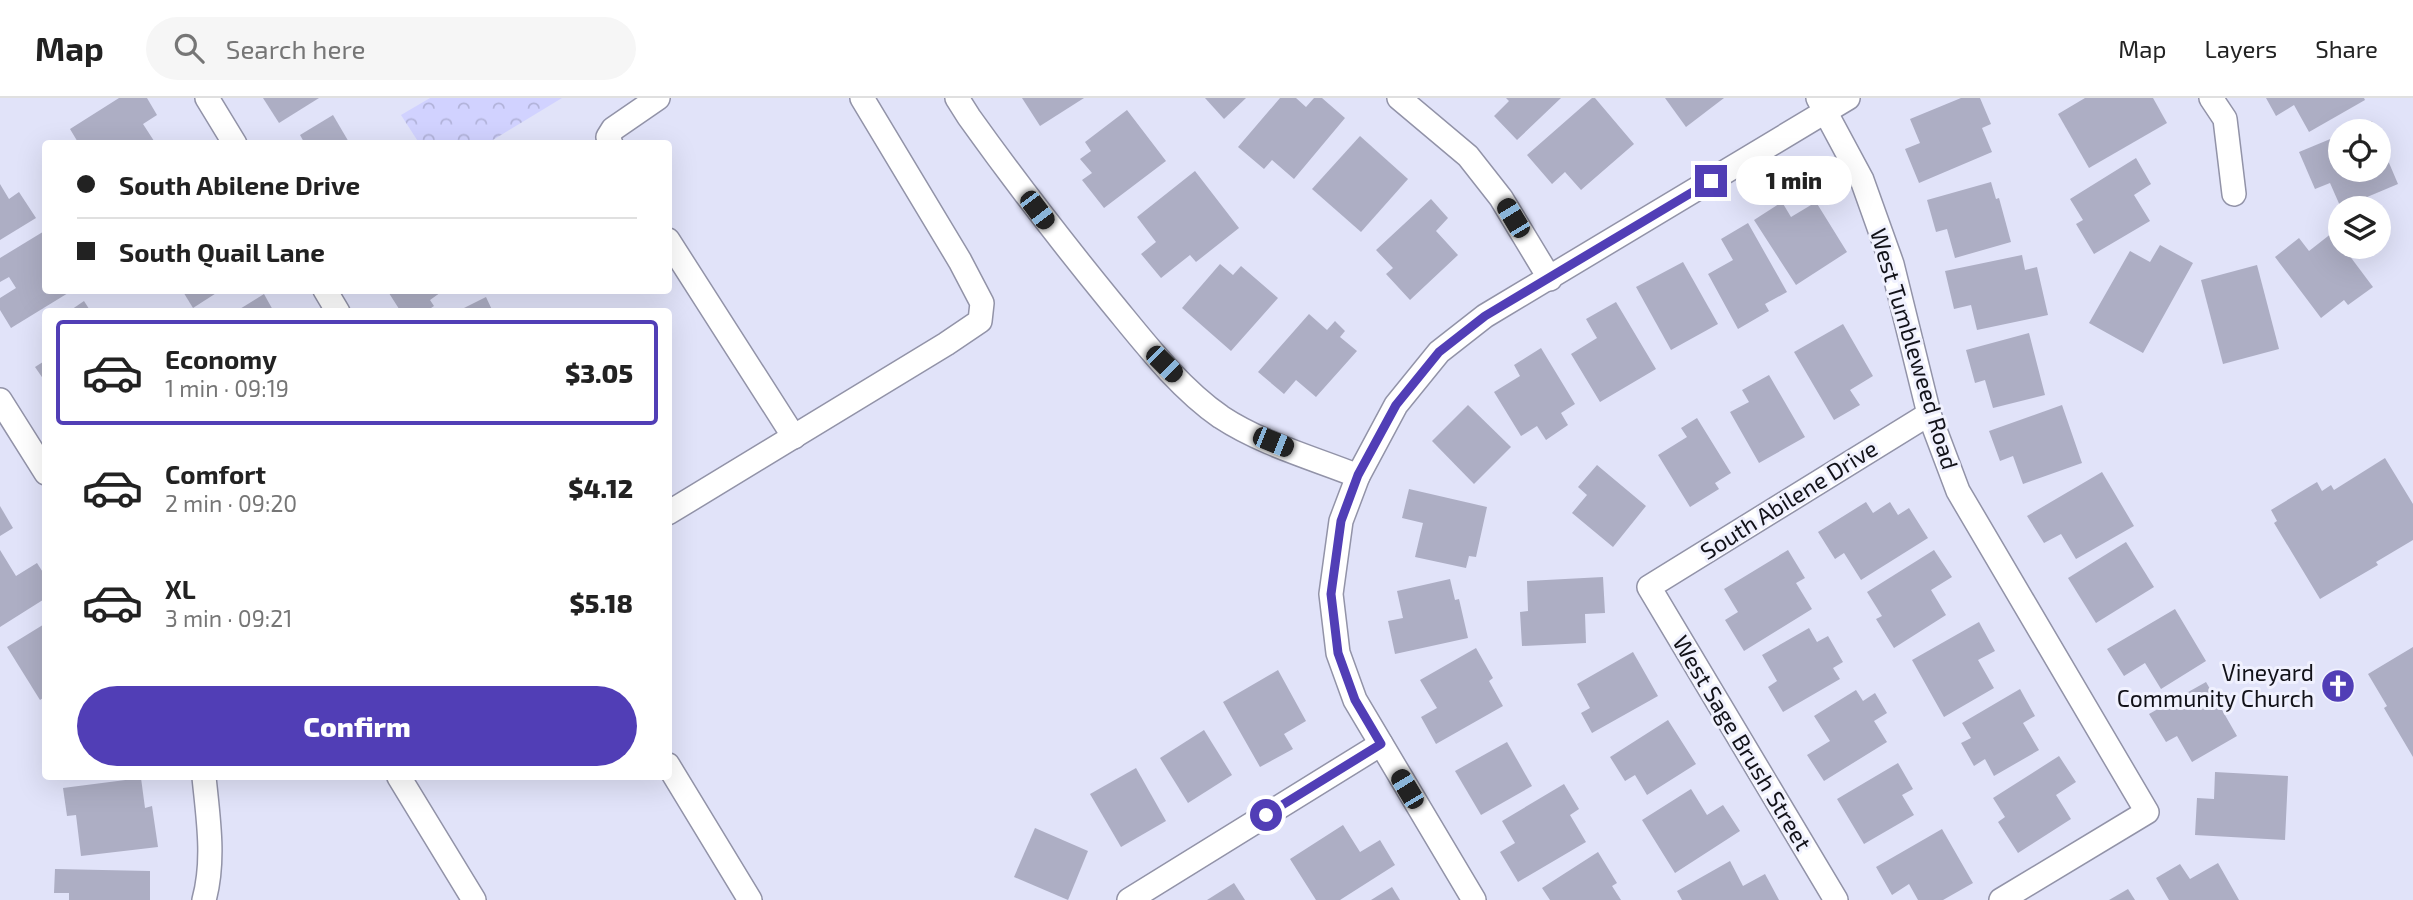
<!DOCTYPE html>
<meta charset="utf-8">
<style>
:root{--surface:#fff;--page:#f6f6f6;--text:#222;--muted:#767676;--line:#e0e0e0;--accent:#513eb6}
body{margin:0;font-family:"Exo 2",sans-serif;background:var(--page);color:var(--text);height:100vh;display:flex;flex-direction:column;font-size:26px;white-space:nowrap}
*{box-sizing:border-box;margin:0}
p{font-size:23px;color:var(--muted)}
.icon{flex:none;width:38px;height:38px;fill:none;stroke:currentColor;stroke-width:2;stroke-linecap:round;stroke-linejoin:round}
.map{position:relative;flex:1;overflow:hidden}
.details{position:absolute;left:42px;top:210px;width:630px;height:472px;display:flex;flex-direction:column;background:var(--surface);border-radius:7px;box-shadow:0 7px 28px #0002}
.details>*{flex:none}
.top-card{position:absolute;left:42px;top:42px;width:630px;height:154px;border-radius:7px;box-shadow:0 7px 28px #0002;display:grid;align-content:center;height:154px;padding:0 35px;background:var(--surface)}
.buttons{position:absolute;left:2328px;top:21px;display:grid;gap:14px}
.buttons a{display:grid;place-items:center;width:63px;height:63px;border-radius:50%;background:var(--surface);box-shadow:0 7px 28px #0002;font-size:35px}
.end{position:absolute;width:32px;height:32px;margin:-16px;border:9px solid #513eb6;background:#fff;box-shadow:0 0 0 4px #fff}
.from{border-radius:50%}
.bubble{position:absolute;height:49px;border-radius:24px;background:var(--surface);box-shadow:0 7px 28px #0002;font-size:23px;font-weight:800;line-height:49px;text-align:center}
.car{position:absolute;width:21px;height:42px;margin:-21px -10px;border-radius:9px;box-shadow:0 0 5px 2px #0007;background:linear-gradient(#222 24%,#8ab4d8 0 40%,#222 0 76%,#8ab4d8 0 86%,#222 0)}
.top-card b{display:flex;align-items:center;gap:24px;height:66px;font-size:26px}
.top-card b+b{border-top:2px solid var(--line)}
.top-card i{width:18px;height:18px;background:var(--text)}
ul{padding:12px 0 0;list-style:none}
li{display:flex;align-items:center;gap:21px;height:105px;margin:0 14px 10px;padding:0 21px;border:4px solid transparent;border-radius:7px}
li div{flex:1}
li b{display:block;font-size:26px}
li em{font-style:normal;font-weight:800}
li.active{border-color:var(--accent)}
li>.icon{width:63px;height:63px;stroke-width:1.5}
.cta{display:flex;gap:14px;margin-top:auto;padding:14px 35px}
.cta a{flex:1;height:80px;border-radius:42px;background:var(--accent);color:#fff;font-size:28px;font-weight:800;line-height:80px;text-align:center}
header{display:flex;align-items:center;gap:42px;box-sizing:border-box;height:98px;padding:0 35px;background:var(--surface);border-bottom:2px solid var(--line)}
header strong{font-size:33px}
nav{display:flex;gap:38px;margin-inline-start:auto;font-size:24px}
.search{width:490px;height:63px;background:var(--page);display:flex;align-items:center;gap:18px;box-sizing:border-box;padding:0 24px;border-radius:38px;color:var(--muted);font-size:26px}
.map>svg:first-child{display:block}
.park{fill:url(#park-crowns)}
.building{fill:#adaec4}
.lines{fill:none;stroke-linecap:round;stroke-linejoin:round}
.street-casing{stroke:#9293a8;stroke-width:26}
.street{stroke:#fff;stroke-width:23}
.route{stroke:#513eb6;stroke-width:9}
.labels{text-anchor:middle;stroke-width:6;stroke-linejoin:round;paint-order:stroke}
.street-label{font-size:23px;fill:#121219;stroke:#f0f1fe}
.poi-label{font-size:23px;fill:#121219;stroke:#f0f1fe;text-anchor:end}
</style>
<header>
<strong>Map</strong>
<div class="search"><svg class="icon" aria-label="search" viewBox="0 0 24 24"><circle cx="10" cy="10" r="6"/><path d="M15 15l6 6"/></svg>Search here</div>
<nav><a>Map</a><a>Layers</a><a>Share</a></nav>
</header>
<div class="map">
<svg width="2413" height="802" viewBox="0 0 2413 802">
<defs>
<pattern id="park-crowns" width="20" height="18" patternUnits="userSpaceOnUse" patternTransform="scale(1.75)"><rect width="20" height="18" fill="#d1d2ff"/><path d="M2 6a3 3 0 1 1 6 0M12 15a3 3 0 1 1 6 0" fill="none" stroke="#b2b3da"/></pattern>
</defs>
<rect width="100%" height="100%" fill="#e1e3f9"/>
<path class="park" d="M 430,0 L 562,0 L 488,45 L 419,45 L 401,17 Z"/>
<g class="building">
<path d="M 119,0 L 147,0 L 157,17 L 143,26 L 156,46 L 79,46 L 70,31 Z"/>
<path d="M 263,0 L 319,0 L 279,25 Z"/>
<path d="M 1022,0 L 1084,0 L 1040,28 Z"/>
<path d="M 1205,0 L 1246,0 L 1224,21 Z"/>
<path d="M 1280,0 L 1296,0 L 1306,9 L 1314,0 L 1322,0 L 1345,20 L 1294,81 L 1272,62 L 1264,71 L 1238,49 Z"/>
<path d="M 1506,0 L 1561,0 L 1517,42 L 1494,18 L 1509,3 Z"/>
<path d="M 1592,0 L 1595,0 L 1634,46 L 1581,92 L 1565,74 L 1552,86 L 1527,57 Z"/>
<path d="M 1665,0 L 1724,0 L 1686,29 Z"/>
<path d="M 1961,0 L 1980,0 L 1991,26 L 1982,30 L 1992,54 L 1919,85 L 1905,51 L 1920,45 L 1910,21 Z"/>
<path d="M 2085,0 L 2153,0 L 2167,25 L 2089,70 L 2058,16 Z"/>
<path d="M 2266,0 L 2364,0 L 2365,2 L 2309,34 L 2294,7 L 2276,18 Z"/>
<path d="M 1127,12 L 1166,63 L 1104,110 L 1082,82 L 1092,75 L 1080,61 L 1091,53 L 1085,44 Z"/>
<path d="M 333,17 L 350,46 L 305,46 L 300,37 Z"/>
<path d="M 2372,23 L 2376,33 L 2348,33 Z"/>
<path d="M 2340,37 L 2340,72 L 2378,72 L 2378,39 L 2398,86 L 2341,110 L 2330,85 L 2315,91 L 2299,54 Z"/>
<path d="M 1360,38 L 1408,81 L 1361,134 L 1312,91 Z"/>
<path d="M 2136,60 L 2151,86 L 2134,97 L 2150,123 L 2094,156 L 2076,126 L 2083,122 L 2070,101 Z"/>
<path d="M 1195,73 L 1239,130 L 1196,164 L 1190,157 L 1161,180 L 1141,156 L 1156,144 L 1137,119 Z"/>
<path d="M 1991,84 L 1996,101 L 1999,100 L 2011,144 L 1955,160 L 1947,131 L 1936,134 L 1927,102 Z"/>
<path d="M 0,86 L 9,101 L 19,94 L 36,120 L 0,142 Z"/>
<path d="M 1431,101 L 1448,120 L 1436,133 L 1458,157 L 1410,202 L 1386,176 L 1393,170 L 1376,152 Z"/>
<path d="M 1782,104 L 1791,119 L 1816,104 L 1847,154 L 1796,187 L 1754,122 Z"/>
<path d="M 1748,125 L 1787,194 L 1765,206 L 1769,213 L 1738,231 L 1708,176 L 1733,162 L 1721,141 Z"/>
<path d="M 46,132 L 46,192 L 73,192 L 11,230 L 0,212 L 0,200 L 16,190 L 9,179 L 0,184 L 0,160 Z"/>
<path d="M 2332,135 L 2340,145 L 2340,149 L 2343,149 L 2373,189 L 2348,207 L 2344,202 L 2321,220 L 2275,159 L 2299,140 L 2309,153 Z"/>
<path d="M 2160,147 L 2193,165 L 2143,255 L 2089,225 L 2130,153 L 2150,164 Z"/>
<path d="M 2022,157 L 2025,172 L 2037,169 L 2048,217 L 1977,232 L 1971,207 L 1954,211 L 1945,173 Z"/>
<path d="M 1683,164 L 1718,226 L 1671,252 L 1636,189 Z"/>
<path d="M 1220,166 L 1233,177 L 1241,168 L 1278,200 L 1231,253 L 1182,210 Z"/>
<path d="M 2257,167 L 2279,251 L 2223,266 L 2201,182 Z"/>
<path d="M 182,192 L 221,192 L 193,210 Z"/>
<path d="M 387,192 L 444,192 L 430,202 L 434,208 L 425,214 L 401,214 Z"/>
<path d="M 264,196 L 274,214 L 235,214 Z"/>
<path d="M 486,199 L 493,214 L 456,214 Z"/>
<path d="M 84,203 L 91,214 L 68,214 Z"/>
<path d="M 1616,204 L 1656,271 L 1600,304 L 1571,256 L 1597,240 L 1586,221 Z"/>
<path d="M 1309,216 L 1327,232 L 1335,223 L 1345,233 L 1340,239 L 1357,253 L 1316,299 L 1296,282 L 1284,296 L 1258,274 Z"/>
<path d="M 1843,226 L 1873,278 L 1850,292 L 1860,307 L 1834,322 L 1794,254 Z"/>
<path d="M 2029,235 L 2045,297 L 1993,310 L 1985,282 L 1975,285 L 1966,252 Z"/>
<path d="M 1541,250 L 1575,306 L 1561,315 L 1568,327 L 1546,342 L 1537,328 L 1521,338 L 1494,294 L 1520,278 L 1514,267 Z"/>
<path d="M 46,262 L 46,285 L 35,269 Z"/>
<path d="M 1769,277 L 1805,339 L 1759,365 L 1730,314 L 1749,304 L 1742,292 Z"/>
<path d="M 1468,307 L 1511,349 L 1474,386 L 1432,343 Z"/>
<path d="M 2062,307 L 2082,365 L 2023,386 L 2013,358 L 2000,363 L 1989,333 Z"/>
<path d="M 1697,320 L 1731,375 L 1715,385 L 1719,391 L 1690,409 L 1658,357 L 1687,339 L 1681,330 Z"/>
<path d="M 2385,360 L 2413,406 L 2413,442 L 2376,464 L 2378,467 L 2320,501 L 2274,425 L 2277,423 L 2271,412 L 2317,384 L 2322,393 L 2331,387 L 2334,392 Z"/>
<path d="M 1597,367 L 1646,408 L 1613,449 L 1572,415 L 1587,397 L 1578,389 Z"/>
<path d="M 2102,374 L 2134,428 L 2076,461 L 2061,436 L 2044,445 L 2027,418 Z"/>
<path d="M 1409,391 L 1487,409 L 1476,459 L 1469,458 L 1466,470 L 1415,459 L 1423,425 L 1402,420 Z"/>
<path d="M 1866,404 L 1873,415 L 1890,404 L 1898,417 L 1909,410 L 1928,440 L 1861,482 L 1844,455 L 1835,461 L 1818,434 Z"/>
<path d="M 0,408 L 13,430 L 0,438 Z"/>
<path d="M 2126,444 L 2154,489 L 2096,525 L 2068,480 Z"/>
<path d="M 0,452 L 16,478 L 37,465 L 46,479 L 46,500 L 0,529 Z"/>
<path d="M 1788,452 L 1805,480 L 1796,485 L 1812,511 L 1744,553 L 1725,522 L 1738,514 L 1724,491 Z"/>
<path d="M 1934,452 L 1952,479 L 1931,492 L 1946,517 L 1894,550 L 1876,521 L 1882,518 L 1867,494 Z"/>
<path d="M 1603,479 L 1605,515 L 1585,516 L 1586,545 L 1522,548 L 1520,514 L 1528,513 L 1527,483 Z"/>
<path d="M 1450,481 L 1455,502 L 1459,501 L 1468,540 L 1395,556 L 1388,523 L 1403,520 L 1397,493 Z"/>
<path d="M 2175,511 L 2206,563 L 2161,591 L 2145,565 L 2124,578 L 2107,551 Z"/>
<path d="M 1979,524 L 1995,553 L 1978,562 L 1994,590 L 1944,619 L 1912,562 Z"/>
<path d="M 46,525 L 46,598 L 40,602 L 7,549 Z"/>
<path d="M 1809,530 L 1817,544 L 1828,538 L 1843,564 L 1833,570 L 1840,581 L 1783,614 L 1768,589 L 1777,583 L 1762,557 Z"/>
<path d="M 2413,549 L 2413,659 L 2384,610 L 2387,608 L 2368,576 Z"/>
<path d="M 1476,550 L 1493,580 L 1489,583 L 1503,608 L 1436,646 L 1421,619 L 1437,610 L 1420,582 Z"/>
<path d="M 1633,554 L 1658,598 L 1592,635 L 1581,615 L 1590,610 L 1577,586 Z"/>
<path d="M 1278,572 L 1306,623 L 1284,636 L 1293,651 L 1260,669 L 1223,604 Z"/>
<path d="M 2206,584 L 2237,638 L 2192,664 L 2177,638 L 2166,644 L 2149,616 Z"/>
<path d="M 2020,591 L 2035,618 L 2023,625 L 2039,652 L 1994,678 L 1985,661 L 1974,668 L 1961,645 L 1971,640 L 1962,625 Z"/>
<path d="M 1856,592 L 1863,603 L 1875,595 L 1887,615 L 1874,623 L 1887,644 L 1824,683 L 1807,657 L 1830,643 L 1814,618 Z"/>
<path d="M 1668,622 L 1696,666 L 1647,697 L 1635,677 L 1625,683 L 1610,659 Z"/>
<path d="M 1204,632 L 1232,677 L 1188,705 L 1160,660 Z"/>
<path d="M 1507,644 L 1532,688 L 1481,717 L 1455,673 Z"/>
<path d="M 2059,658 L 2076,684 L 2056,697 L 2071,721 L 2018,755 L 1998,724 L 2005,719 L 1993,700 Z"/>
<path d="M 1898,665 L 1913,691 L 1902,697 L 1914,717 L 1864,746 L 1837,701 Z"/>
<path d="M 1136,670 L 1166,723 L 1121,749 L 1090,696 Z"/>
<path d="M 2215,674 L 2288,678 L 2285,742 L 2195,737 L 2197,700 L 2214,701 Z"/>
<path d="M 141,680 L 145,710 L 152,708 L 158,749 L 81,758 L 76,717 L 67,718 L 63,690 Z"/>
<path d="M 1564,686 L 1579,711 L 1570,717 L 1586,744 L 1518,784 L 1500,754 L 1515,745 L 1502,723 Z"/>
<path d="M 1691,691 L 1707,717 L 1723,707 L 1740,733 L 1675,775 L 1642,722 Z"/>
<path d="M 1343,727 L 1360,754 L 1380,742 L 1395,767 L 1340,802 L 1316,802 L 1290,761 Z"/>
<path d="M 1035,730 L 1088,753 L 1068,802 L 1014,779 Z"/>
<path d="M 1942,731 L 1973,785 L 1943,802 L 1918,802 L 1909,786 L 1892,797 L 1876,769 Z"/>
<path d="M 1598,754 L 1617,785 L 1612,788 L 1621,802 L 1550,802 L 1542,790 Z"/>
<path d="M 1730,763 L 1743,788 L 1765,776 L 1779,802 L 1682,802 L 1677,793 Z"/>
<path d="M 2218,765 L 2239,802 L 2169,802 L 2156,780 L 2180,766 L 2190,781 Z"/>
<path d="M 55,771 L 150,773 L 150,802 L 69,802 L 69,795 L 54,795 Z"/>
<path d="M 1234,785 L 1245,802 L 1207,802 Z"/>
<path d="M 1392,789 L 1400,802 L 1371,802 Z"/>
<path d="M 2128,791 L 2135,802 L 2109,802 Z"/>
</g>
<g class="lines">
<g class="street-casing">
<g id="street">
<path d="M 207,0 L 235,46"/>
<path d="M 957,0 L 969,19 C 1014,82 1062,144 1111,204 C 1144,244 1178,289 1221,319 C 1262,346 1313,360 1358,378 L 1341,423 L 1331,496 L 1338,555 L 1355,602 L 1474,802"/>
<path d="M 1399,0 L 1468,58 L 1501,100 L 1550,181"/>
<path d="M 1818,0 L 1862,82 L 1892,166 L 1929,316 L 1958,393 L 2147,714 L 2001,802"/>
<path d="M 2211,0 L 2225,21 L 2234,96"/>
<path d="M 611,46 L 608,39 L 613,31 L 658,0"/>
<path d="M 668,142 L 794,339"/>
<path d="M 325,192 L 338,214"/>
<path d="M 0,302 L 46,375"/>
<path d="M 1358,378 L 1396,307 L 1439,254 L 1485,218 L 1848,0"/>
<path d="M 668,415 L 946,246 L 980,223 L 982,205 L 960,163 L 862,0"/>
<path d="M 668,667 L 750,802"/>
<path d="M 204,679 C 208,719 215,762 204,802"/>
<path d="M 399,679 L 474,802"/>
<path d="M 1129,802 L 1381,646"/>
<path d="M 1836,802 L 1649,489 L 1929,316"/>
</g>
</g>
<use href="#street" class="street"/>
</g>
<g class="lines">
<path class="route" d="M 1266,717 L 1381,646 L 1355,602 L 1338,555 L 1331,496 L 1341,423 L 1358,377 L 1396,307 L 1439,254 L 1485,218 L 1711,83"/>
</g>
<defs>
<g id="church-disc" transform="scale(1.75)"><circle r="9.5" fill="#513eb6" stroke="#f0f1fe"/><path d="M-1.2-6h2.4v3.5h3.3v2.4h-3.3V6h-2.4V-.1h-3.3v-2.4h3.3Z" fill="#fff"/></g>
</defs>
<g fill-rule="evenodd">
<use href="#church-disc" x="2338" y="588"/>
</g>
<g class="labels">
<g class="street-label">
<text transform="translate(1914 251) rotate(73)" y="8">West Tumbleweed Road</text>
<text transform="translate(1789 402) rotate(-32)" y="8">South Abilene Drive</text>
<text transform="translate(1742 645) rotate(59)" y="8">West Sage Brush Street</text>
</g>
<g class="poi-label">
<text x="2314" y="583">Vineyard<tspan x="2314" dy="26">Community Church</tspan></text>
</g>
</g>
</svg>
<div class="buttons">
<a><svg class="icon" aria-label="locate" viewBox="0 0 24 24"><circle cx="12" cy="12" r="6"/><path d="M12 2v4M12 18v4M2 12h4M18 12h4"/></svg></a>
<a><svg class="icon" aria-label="layers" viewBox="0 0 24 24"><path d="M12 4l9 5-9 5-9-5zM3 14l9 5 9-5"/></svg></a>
</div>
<i class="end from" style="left:1266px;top:717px"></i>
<i class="end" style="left:1711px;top:83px"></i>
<div class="bubble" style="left:1736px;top:58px;width:116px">1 min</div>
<i class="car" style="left:1037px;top:112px;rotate:143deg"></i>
<i class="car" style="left:1513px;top:120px;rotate:329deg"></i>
<i class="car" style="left:1164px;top:266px;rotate:135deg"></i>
<i class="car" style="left:1273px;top:344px;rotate:112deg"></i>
<i class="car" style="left:1407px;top:691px;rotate:329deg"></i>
<div class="top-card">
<b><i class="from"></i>South Abilene Drive</b>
<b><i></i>South Quail Lane</b>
</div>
<section class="details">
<ul>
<li class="active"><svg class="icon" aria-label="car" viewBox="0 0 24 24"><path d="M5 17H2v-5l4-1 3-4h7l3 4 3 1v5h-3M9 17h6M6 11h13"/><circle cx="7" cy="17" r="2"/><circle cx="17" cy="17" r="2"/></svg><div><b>Economy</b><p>1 min · 09:19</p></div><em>$3.05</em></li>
<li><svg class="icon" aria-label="car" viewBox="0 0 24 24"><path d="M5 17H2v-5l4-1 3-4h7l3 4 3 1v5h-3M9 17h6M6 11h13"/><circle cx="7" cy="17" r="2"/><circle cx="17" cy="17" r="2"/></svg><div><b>Comfort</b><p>2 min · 09:20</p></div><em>$4.12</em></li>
<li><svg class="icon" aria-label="car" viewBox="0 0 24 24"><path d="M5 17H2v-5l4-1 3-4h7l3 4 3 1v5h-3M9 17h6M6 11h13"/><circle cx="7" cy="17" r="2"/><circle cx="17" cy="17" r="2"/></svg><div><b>XL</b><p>3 min · 09:21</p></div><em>$5.18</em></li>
</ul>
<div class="cta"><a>Confirm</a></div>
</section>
</div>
